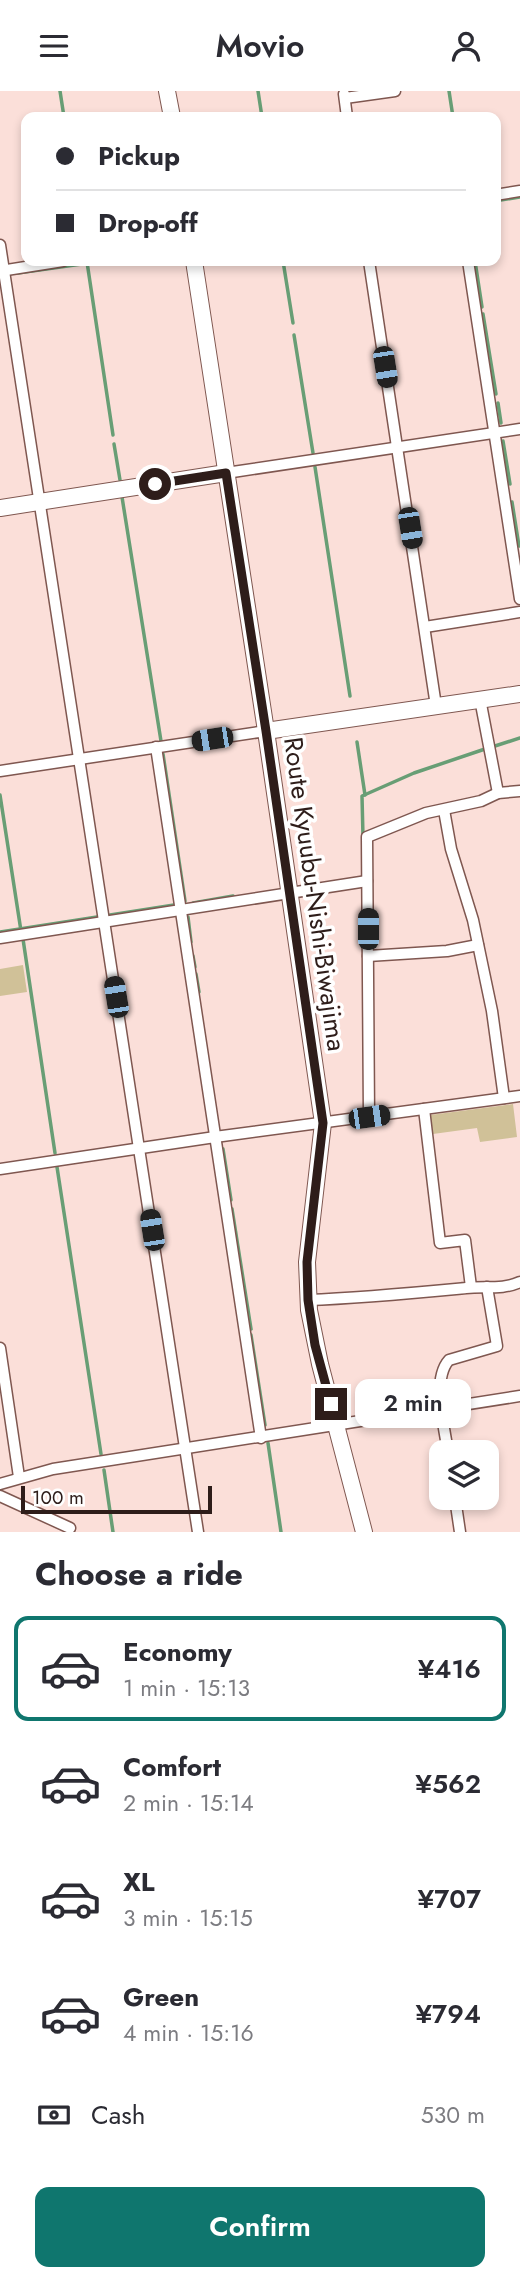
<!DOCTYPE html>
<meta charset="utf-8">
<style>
:root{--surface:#fff;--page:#f7f7f7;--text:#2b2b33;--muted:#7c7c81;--line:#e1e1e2;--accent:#0f766e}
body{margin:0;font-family:Jost,sans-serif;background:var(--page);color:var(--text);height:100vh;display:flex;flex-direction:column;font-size:26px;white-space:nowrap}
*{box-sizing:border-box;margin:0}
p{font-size:23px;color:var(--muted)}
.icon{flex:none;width:38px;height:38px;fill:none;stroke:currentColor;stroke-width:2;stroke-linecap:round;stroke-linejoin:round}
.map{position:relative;height:1441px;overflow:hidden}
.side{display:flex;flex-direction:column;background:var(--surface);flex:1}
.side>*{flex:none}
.banner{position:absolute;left:21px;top:21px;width:480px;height:154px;border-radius:14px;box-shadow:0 4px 10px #0003;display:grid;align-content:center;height:154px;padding:0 35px;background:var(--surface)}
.buttons{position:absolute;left:429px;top:1349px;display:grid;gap:14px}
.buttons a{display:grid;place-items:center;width:70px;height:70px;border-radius:14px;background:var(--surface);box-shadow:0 4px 10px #0003;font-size:35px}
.scale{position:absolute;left:21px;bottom:18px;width:191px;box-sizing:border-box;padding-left:7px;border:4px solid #2e1d1a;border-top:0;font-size:19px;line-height:24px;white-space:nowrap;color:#2e1d1a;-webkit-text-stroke:5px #fff;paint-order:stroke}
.end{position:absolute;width:32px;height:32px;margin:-16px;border:9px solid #2e1d1a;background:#fff;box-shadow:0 0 0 4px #fff}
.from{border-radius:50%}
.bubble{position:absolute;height:49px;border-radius:14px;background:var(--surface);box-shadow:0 4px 10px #0003;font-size:23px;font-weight:600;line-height:49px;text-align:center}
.car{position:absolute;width:21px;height:42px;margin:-21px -10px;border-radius:9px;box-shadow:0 0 5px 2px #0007;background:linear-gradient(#222 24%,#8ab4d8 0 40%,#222 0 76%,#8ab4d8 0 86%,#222 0)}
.banner b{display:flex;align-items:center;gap:24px;height:66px;font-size:26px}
.banner b+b{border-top:2px solid var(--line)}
.banner i{width:18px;height:18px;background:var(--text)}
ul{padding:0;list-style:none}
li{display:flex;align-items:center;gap:21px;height:105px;margin:0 14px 10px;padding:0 21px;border:4px solid transparent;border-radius:14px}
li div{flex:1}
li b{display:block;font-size:26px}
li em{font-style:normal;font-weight:600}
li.active{border-color:var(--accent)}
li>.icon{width:63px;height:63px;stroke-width:1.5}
h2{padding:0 35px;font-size:32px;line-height:84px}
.pay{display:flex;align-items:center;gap:18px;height:77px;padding:0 35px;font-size:26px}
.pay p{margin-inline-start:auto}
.primary-button{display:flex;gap:14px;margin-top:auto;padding:14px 35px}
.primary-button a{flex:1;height:80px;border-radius:14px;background:var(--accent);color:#fff;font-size:28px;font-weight:600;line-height:80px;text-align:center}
header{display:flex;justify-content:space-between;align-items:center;height:91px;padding:0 35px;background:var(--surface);font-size:32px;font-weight:600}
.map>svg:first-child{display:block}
.green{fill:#d0c198}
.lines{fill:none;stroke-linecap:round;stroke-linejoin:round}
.stream{stroke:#689e75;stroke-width:3.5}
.street-casing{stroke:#7f5750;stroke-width:13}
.secondary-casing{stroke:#7f5750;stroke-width:18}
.street{stroke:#fff;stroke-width:10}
.secondary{stroke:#fff;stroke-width:16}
.route{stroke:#2e1d1a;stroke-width:9}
.labels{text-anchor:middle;stroke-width:7;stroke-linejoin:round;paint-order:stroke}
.street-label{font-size:26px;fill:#2e1d1a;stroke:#fff}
</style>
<header><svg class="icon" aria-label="menu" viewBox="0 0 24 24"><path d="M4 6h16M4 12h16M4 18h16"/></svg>Movio<svg class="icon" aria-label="person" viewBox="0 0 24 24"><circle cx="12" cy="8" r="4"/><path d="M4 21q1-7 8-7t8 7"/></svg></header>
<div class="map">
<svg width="520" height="1441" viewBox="0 0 520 1441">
<rect width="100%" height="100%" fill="#fbdfd9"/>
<g class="green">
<path d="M 23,874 L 27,901 L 0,905 L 0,878 Z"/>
<path d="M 513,1013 L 517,1046 L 480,1051 L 477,1037 L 433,1043 L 430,1024 Z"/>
</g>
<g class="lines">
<g class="stream">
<path d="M 60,0 L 64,26"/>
<path d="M 258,0 L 262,26"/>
<path d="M 449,0 L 453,26"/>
<path d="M 495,110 L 520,106"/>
<path d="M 283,170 L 293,232"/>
<path d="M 475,170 L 482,216"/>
<path d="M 87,171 L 113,344"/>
<path d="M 18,182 L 103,170"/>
<path d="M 483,223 L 496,303"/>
<path d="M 294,244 L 313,362"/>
<path d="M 498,312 L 501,332"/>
<path d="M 503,350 L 510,393"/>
<path d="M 114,353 L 120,389"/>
<path d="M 315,376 L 350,605"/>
<path d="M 122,406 L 161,650"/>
<path d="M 512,411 L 519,455"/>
<path d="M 357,651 L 365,704"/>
<path d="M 495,655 L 520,647"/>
<path d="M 163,663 L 185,810"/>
<path d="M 0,704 L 21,840"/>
<path d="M 363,746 L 362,705 L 414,682 L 485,658"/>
<path d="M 193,812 L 233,805"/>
<path d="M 110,824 L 174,814"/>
<path d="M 188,826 L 191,851"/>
<path d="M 0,841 L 97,826"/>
<path d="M 23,848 L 55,1062"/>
<path d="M 193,865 L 195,876"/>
<path d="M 196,883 L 199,901"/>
<path d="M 223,1058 L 231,1109"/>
<path d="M 57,1076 L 101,1363"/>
<path d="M 232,1118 L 251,1238"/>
<path d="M 251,1244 L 265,1334"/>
<path d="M 268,1352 L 281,1441"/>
<path d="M 104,1379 L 113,1441"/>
</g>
<g class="street-casing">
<g id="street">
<path d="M 344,3 L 347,26"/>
<path d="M 345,7 L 395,0"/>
<path d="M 495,104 L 520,100"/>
<path d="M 0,154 L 198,1441"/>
<path d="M 369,170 L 436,615"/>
<path d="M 468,170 L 520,508"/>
<path d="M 0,180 L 63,170"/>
<path d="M 226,382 L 520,338"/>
<path d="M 425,536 L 520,521"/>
<path d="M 480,608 L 498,702"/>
<path d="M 156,656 L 261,1347"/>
<path d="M 0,680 L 266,640"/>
<path d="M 444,719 L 451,758 L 473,829 L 492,920 L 504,1007"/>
<path d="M 0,847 L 367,790"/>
<path d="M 368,865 L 447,860 L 478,854"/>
<path d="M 424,1018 L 440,1152 L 465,1149 L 471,1196"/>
<path d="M 369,1026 L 367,746 L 426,722 L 481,710 L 498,702 L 520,700"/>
<path d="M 0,1078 L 215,1046 L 520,1005"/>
<path d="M 308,1209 C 361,1207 413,1202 466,1197 C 485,1195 503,1199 520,1191"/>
<path d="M 0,1257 L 19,1386"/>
<path d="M 448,1362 C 445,1337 431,1289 449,1269 L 497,1255 L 487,1196"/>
<path d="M 0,1393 L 53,1378 L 520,1305"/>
<path d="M 0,1405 L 70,1437"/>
<path d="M 455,1407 L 460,1441"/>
</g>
</g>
<g class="secondary-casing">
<g id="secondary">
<path d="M 167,0 L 172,26"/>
<path d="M 194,170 L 266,640 L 323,1032 L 307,1171 L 309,1219 L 320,1273 L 364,1441"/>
<path d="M 0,417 L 226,382"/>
<path d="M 266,640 L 520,603"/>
</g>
</g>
<use href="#street" class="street"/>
<use href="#secondary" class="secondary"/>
</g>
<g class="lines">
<path class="route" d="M 155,393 L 226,382 L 266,640 L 323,1032 L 307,1171 L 308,1209 L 315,1254 L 331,1313"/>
</g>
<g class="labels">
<g class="street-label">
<text transform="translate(315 803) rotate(82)" y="9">Route Kyuubu-Nishi-Biwajima</text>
</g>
</g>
</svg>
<div class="buttons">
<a><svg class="icon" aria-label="layers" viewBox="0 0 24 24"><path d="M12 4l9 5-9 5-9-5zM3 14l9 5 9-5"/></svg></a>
</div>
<div class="scale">100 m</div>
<i class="end from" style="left:155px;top:393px"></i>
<i class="end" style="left:331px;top:1313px"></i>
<div class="bubble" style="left:355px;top:1288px;width:116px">2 min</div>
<i class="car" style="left:385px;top:276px;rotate:171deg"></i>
<i class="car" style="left:410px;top:437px;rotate:171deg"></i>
<i class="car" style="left:212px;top:648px;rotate:261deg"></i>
<i class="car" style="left:368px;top:838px;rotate:0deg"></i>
<i class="car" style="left:116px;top:906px;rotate:351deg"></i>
<i class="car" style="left:369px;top:1026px;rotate:82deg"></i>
<i class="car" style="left:152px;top:1139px;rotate:351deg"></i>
<div class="banner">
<b><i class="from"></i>Pickup</b>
<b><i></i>Drop-off</b>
</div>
</div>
<section class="side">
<h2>Choose a ride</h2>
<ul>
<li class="active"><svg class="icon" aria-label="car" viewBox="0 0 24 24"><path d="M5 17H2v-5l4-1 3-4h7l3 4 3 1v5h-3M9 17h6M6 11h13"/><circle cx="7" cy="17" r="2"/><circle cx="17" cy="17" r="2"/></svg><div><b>Economy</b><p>1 min · 15:13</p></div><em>¥416</em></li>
<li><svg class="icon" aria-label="car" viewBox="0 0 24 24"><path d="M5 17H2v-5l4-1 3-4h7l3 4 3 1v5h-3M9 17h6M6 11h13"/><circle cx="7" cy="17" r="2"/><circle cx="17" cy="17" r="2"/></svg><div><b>Comfort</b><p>2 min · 15:14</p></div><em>¥562</em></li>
<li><svg class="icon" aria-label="car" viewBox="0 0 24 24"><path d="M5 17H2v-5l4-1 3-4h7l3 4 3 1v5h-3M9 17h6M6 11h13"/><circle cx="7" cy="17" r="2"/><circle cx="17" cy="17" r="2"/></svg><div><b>XL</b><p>3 min · 15:15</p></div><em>¥707</em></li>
<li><svg class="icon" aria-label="car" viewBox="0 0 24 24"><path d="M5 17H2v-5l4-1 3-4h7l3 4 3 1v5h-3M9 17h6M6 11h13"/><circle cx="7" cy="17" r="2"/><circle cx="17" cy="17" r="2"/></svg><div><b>Green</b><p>4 min · 15:16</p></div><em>¥794</em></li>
</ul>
<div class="pay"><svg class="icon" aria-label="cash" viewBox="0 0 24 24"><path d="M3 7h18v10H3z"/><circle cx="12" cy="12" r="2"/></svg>Cash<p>530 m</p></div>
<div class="primary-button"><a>Confirm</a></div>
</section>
